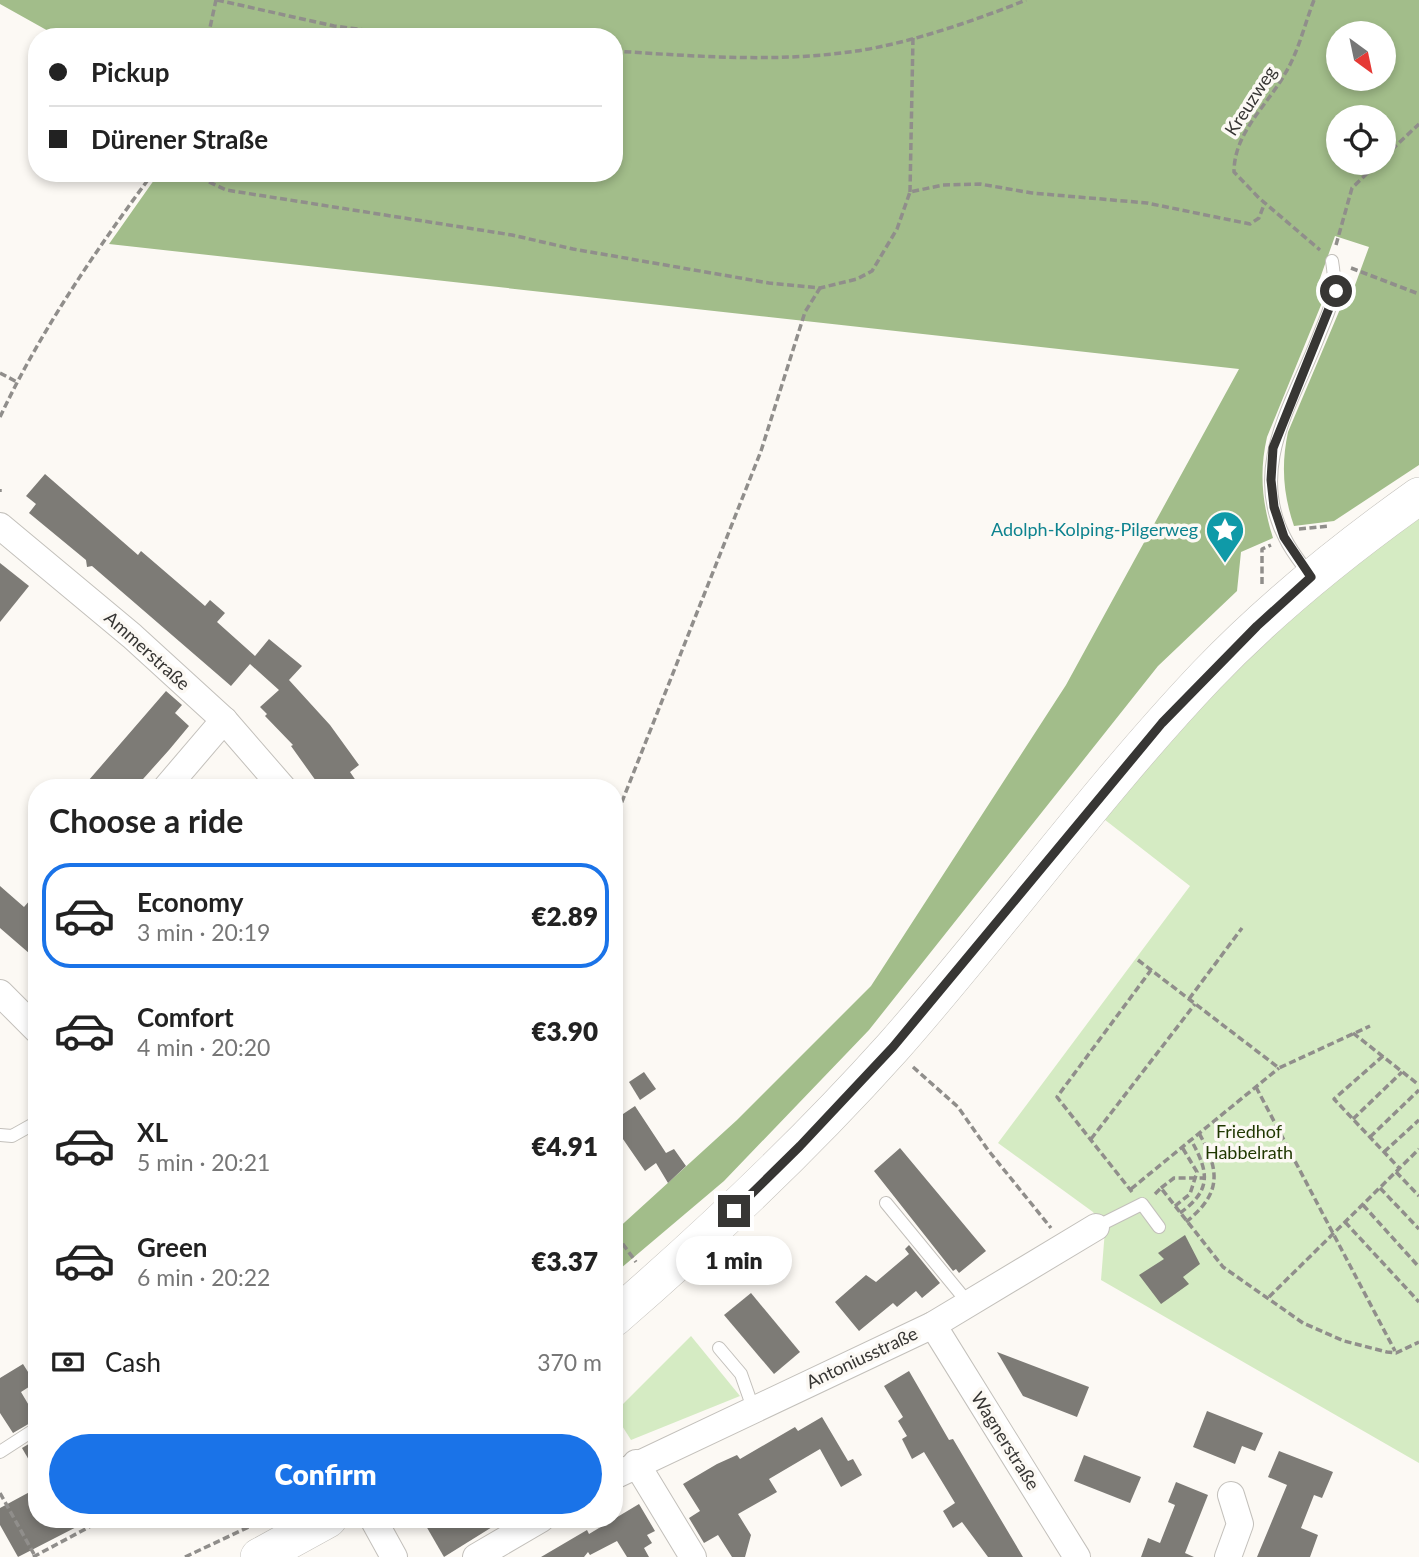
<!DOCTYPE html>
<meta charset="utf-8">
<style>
:root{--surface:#fff;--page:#f6f6f6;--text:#222;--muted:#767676;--line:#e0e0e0;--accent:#1a73e8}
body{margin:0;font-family:Lato,sans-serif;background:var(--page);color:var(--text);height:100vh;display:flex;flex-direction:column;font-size:26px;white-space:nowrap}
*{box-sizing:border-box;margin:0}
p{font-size:23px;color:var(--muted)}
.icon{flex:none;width:38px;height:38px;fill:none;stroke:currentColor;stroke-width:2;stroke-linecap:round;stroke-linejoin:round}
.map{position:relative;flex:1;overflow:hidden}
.panel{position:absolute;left:28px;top:779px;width:595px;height:749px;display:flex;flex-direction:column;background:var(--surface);border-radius:28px;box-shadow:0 4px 10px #0003}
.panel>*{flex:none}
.hud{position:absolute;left:28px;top:28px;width:595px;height:154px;border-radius:28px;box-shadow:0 4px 10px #0003;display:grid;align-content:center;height:154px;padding:0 21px;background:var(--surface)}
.needle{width:46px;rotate:147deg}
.tools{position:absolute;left:1326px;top:21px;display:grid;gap:14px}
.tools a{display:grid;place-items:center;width:70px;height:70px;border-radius:50%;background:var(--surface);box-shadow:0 4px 10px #0003;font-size:35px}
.end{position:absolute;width:32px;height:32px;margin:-16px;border:9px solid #373634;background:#fff;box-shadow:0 0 0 4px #fff}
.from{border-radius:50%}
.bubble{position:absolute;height:49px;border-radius:24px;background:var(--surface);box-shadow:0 4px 10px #0003;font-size:23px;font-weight:800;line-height:49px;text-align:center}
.hud b{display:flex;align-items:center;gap:24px;height:66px;font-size:26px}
.hud b+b{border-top:2px solid var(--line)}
.hud i{width:18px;height:18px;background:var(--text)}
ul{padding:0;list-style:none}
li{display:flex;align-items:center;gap:21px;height:105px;margin:0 14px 10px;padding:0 7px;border:4px solid transparent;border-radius:28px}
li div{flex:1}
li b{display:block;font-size:26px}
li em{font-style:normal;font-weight:800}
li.selected{border-color:var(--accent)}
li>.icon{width:63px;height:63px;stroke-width:1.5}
h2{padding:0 21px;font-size:32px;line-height:84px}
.pay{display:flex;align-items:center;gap:18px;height:77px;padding:0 21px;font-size:26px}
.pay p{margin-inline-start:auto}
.cta{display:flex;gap:14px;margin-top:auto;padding:14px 21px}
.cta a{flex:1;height:80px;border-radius:42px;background:var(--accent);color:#fff;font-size:28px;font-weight:800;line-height:80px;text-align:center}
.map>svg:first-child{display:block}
.green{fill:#d5ebc3}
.forest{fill:#a2bd8a;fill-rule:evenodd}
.building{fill:#7d7b76}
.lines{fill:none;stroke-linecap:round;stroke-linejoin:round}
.lane-casing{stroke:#c3c0bb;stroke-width:14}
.street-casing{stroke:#c3c0bb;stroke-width:28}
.secondary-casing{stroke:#c3c0bb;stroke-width:38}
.path{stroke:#908e8b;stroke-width:3.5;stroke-dasharray:7 3.5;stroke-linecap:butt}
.lane{stroke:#fff;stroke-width:12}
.street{stroke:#fff;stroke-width:26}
.secondary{stroke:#fff;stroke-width:37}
.route{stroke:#373634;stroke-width:9}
.labels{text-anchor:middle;stroke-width:7;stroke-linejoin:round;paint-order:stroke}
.street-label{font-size:18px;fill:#373634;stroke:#fcf9f4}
.culture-label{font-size:18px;fill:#0d838f;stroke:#fcf9f4;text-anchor:end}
.park-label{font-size:18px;fill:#1f3700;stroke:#fcf9f4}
</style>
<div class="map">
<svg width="1419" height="1557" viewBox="0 0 1419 1557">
<rect width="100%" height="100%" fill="#fcf9f4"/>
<g class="green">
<path d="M 1419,511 L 1419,1463 L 1101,1280 L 1105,1230 L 1093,1212 L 998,1143 L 1190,886 L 1100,816 L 1310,592 Z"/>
<path d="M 691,1336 L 740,1396 L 631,1440 L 614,1413 Z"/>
</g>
<path class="forest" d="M 0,0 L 1419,0 L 1419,465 L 1334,521 L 1294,526 C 1283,494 1281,465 1288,432 L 1346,295 L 1351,296 L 1369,247 L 1335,236 L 1318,284 L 1328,288 L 1267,437 C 1259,472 1262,503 1273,538 L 1241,552 L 1237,591 L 1158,666 L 869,1030 L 724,1181 L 614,1274 L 614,1232 L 737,1120 L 871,986 L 1066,685 L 1239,369 L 109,244 L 159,173 L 614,173 L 614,37 L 59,37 L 0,4 ZM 1339,33 L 1384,33 L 1384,79 L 1339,79 ZM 1339,117 L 1384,117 L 1384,163 L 1339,163 Z"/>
<g class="building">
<path d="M 45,474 L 138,555 L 141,551 L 205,606 L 210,600 L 225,613 L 217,622 L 255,656 L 269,639 L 302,666 L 289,680 L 330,725 L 359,765 L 350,772 L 361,788 L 321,788 L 291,746 L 293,745 L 265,716 L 267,714 L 260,707 L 279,690 L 250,664 L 231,686 L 92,566 L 87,567 L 86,560 L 29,513 L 36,504 L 26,496 Z"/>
<path d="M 0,563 L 29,586 L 0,622 Z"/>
<path d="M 166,691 L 182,705 L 175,713 L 189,726 L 169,750 L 135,788 L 82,788 Z"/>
<path d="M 0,886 L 24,907 L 37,892 L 37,960 L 0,928 Z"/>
<path d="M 644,1072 L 656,1089 L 640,1100 L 629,1082 Z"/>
<path d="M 635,1106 L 666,1153 L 674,1149 L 686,1166 L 668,1183 L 656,1163 L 645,1171 L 614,1126 L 614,1120 Z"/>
<path d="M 900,1148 L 986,1251 L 959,1273 L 956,1269 L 953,1271 L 874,1171 Z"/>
<path d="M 1185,1235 L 1200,1264 L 1183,1277 L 1189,1284 L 1161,1304 L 1139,1275 L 1164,1259 L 1158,1253 Z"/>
<path d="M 909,1245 L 940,1283 L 922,1298 L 916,1291 L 897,1307 L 893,1303 L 859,1331 L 835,1302 L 866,1275 L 876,1282 L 909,1254 L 905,1249 Z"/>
<path d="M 751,1293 L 800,1352 L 774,1374 L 724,1315 Z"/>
<path d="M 997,1352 L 1089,1387 L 1077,1417 L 1023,1396 Z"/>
<path d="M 23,1364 L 35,1383 L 21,1392 L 37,1419 L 13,1433 L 0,1413 L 0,1378 Z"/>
<path d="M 909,1371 L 949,1440 L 953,1439 L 1023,1557 L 988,1557 L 962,1522 L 953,1528 L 943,1511 L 955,1503 L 924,1452 L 912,1459 L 902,1439 L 907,1436 L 898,1421 L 903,1417 L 884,1386 Z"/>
<path d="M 1207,1411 L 1263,1433 L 1255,1451 L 1242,1446 L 1235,1464 L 1193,1447 Z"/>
<path d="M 822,1417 L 848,1461 L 853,1459 L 862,1475 L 841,1487 L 820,1449 L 769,1479 L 777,1492 L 738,1514 L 751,1535 L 745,1557 L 732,1557 L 718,1535 L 704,1543 L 689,1518 L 700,1511 L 683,1484 L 717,1464 L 737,1455 L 740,1459 L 795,1427 L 798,1431 Z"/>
<path d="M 37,1439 L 37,1474 L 22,1448 Z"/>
<path d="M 1279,1451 L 1333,1472 L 1322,1498 L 1314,1495 L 1301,1528 L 1318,1535 L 1310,1557 L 1257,1557 L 1287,1485 L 1268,1477 Z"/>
<path d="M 1084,1455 L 1141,1477 L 1130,1503 L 1074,1481 Z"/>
<path d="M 1176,1482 L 1208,1495 L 1185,1553 L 1194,1557 L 1141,1557 L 1148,1538 L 1160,1543 L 1175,1505 L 1168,1502 Z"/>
<path d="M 37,1488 L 37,1519 L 92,1519 L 18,1557 L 0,1525 L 0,1508 Z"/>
<path d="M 639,1504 L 655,1531 L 647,1535 L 652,1543 L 644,1548 L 649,1557 L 627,1557 L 617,1541 L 590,1555 L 588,1552 L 584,1557 L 541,1557 L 587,1530 L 589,1534 Z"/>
<path d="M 422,1519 L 505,1519 L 444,1557 Z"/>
</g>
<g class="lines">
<g class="lane-casing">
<g id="lane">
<path d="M 1309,574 C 1301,563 1291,551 1285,538 C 1248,468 1293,403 1318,338 C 1331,304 1338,298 1332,261"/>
<path d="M 0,1135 L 12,1136 L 37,1122"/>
<path d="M 886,1203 L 969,1304"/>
<path d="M 1096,1227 L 1142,1204 L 1159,1227"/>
<path d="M 719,1348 L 741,1374 L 753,1408"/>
<path d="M 0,1452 L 37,1428"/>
</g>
</g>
<g class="street-casing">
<g id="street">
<path d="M 0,526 L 132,636 L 224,720 L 283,788"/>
<path d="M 166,788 L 224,720"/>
<path d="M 0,993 L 37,1030"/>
<path d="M 933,1325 L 1077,1557"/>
<path d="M 636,1463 L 693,1557"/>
<path d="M 614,1476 L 933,1325 L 1096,1227"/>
<path d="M 373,1519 L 394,1557"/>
<path d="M 476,1557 L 541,1519"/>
<path d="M 1228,1557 L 1240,1524 L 1231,1495"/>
</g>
</g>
<g class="secondary-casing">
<g id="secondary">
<path d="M 614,1318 C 712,1233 806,1144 893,1047 C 1000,926 1095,793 1207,675 C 1271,608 1343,550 1419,496"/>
<path d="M 259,1557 L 328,1519"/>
</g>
</g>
<g class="path">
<path d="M 217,0 L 334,26 L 418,37"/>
<path d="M 1314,0 C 1305,23 1299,50 1286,72 C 1268,105 1234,132 1234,172 L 1259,198 L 1320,250"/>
<path d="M 208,37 L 216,0"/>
<path d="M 614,51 C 693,56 777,63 856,51 C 907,44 977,20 1026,0"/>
<path d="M 1384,157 L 1419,124"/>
<path d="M 190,173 L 226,190 L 512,235 L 573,249 L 769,283 L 820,288 L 857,279 L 872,271 L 897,229 L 910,192 L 943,185 L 980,184 L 1032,193 L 1147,203 L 1250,224 L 1259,218 L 1265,202"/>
<path d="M 910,192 L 913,37"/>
<path d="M 1336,245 L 1352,188 L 1378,163"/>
<path d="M 1351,268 L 1419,294"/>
<path d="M 0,373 L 17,382"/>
<path d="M 0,417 C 41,330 96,250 153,173"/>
<path d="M 0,489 L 0,492"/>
<path d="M 1299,529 L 1330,526"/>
<path d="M 1262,584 L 1262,549 L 1271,545"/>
<path d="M 614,822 L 761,451 L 805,312 L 820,288"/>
<path d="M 1138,960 L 1151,970"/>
<path d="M 1189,999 L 1242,928"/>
<path d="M 1353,1033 L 1419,1085"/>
<path d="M 1383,1056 L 1334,1099 L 1399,1168"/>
<path d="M 913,1067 L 958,1107 L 988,1150 L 1051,1228"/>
<path d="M 1256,1087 L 1395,1351"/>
<path d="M 1353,1119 L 1402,1072"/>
<path d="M 1370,1137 L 1419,1090"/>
<path d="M 1091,1139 L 1195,1004"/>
<path d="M 1384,1152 L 1419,1120"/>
<path d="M 1396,1172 L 1419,1196"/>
<path d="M 1161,1188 L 1174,1178 L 1205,1178"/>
<path d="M 1380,1188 L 1419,1229"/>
<path d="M 1131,1189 L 1279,1068"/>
<path d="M 1132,1192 L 1057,1097 L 1151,970 L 1279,1068 L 1370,1026"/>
<path d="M 1155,1194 L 1161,1188 L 1223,1267 L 1303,1323 L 1344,1341 L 1387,1352 L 1396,1353 L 1419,1342"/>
<path d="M 1363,1205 L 1419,1267"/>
<path d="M 1175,1206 L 1190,1194 L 1197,1172 L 1182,1147"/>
<path d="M 1180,1213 C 1212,1190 1209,1172 1191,1140"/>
<path d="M 1186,1222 C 1222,1193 1220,1171 1199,1133"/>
<path d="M 1345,1222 L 1419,1302"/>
<path d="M 614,1225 L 617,1236 L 636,1262"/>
<path d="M 1269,1297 L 1419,1149"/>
<path d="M 0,1493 L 35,1556"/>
<path d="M 33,1557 L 104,1519"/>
<path d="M 185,1557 L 257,1523"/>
</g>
<use href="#lane" class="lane"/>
<use href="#street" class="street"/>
<use href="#secondary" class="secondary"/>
</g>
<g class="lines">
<path class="route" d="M 734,1211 L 800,1146 L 893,1047 L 1162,723 L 1257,626 L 1311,577 L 1284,537 L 1274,507 L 1271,480 L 1273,448 L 1336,291"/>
</g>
<defs>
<g id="sight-pin" transform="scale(2.0125)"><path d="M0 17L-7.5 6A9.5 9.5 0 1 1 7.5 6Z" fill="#0f9aa8" stroke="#fcf9f4"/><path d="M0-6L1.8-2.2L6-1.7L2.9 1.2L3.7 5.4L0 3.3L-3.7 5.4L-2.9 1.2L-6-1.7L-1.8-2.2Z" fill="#fff"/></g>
</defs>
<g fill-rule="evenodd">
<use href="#sight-pin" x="1225" y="530"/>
</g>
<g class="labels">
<g class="street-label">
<text transform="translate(1251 101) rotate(-57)" y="6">Kreuzweg</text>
<text transform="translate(147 651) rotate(42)" y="6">Ammerstraße</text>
<text transform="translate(862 1358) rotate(-25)" y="6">Antoniusstraße</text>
<text transform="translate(1005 1441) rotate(58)" y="6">Wagnerstraße</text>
</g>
<g class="culture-label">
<text x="1198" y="536">Adolph-Kolping-Pilgerweg</text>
</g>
<g class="park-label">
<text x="1249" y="1138">Friedhof<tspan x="1249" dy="21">Habbelrath</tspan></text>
</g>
</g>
</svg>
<div class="tools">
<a><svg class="needle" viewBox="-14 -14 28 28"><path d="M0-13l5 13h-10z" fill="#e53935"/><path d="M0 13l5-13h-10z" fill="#767676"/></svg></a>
<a><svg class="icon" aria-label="locate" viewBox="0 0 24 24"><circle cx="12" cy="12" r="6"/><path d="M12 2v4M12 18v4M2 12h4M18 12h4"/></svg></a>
</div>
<i class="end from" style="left:1336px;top:291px"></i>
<i class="end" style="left:734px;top:1211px"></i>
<div class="bubble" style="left:676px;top:1236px;width:116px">1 min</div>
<div class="hud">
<b><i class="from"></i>Pickup</b>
<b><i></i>Dürener Straße</b>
</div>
<section class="panel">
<h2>Choose a ride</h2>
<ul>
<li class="selected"><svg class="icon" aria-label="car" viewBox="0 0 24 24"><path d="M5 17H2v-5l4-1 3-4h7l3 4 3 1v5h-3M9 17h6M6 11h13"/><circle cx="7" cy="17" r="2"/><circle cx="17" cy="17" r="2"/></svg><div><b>Economy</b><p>3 min · 20:19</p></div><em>€2.89</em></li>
<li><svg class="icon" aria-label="car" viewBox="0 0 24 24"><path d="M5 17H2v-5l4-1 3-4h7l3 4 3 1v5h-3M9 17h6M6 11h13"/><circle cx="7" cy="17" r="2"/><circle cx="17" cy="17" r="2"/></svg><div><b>Comfort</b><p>4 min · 20:20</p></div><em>€3.90</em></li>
<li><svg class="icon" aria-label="car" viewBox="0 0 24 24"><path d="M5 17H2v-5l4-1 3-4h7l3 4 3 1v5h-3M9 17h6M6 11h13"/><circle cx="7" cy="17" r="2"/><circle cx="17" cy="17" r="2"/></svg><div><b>XL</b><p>5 min · 20:21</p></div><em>€4.91</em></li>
<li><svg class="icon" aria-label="car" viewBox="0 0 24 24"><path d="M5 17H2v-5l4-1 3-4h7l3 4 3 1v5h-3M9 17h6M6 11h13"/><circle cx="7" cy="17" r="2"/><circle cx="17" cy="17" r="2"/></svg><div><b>Green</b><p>6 min · 20:22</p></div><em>€3.37</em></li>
</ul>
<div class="pay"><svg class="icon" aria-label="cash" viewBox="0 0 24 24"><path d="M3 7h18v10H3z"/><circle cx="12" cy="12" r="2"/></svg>Cash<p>370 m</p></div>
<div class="cta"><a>Confirm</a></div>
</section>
</div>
